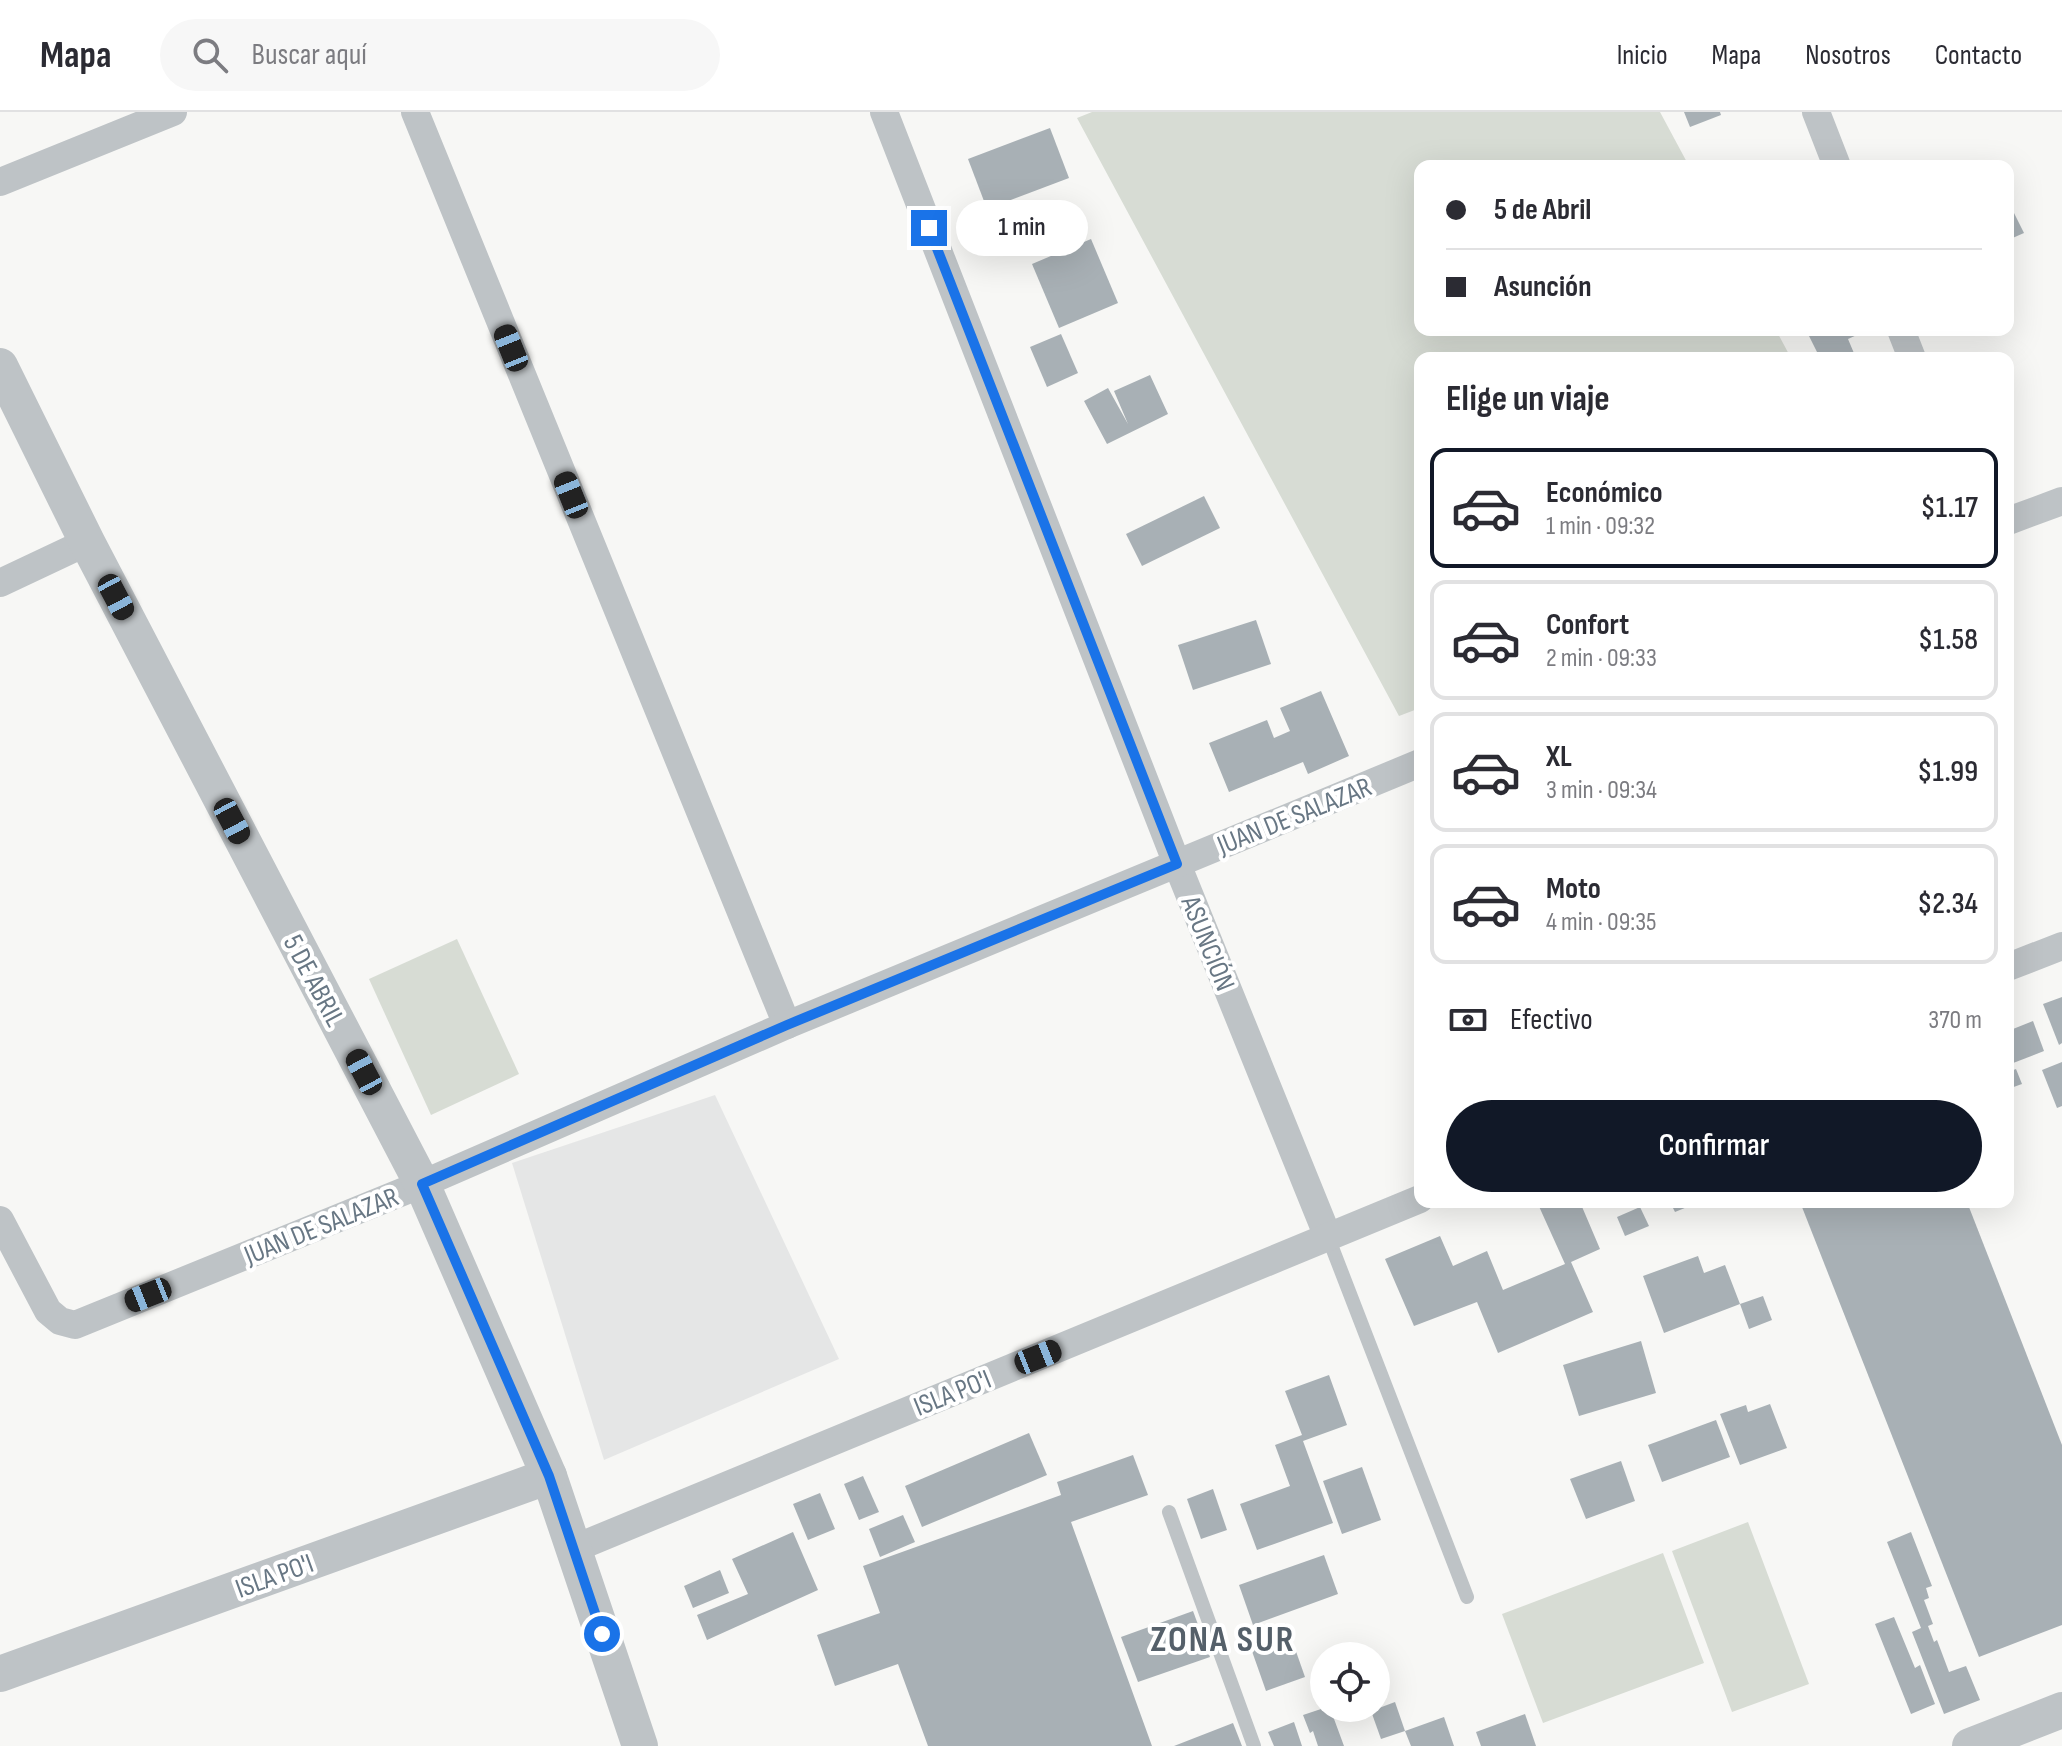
<!DOCTYPE html>
<html lang="es">
<meta charset="utf-8">
<style>
:root{--surface:#fff;--page:#f7f7f7;--text:#2b2b33;--muted:#7c7c81;--line:#e1e1e2;--accent:#111827}
body{margin:0;font-family:"Sofia Sans Condensed",sans-serif;background:var(--page);color:var(--text);height:100vh;display:flex;flex-direction:column;font-size:30px;white-space:nowrap}
*{box-sizing:border-box;margin:0}
p{font-size:26px;color:var(--muted)}
.icon{flex:none;width:44px;height:44px;fill:none;stroke:currentColor;stroke-width:2;stroke-linecap:round;stroke-linejoin:round}
.map{position:relative;flex:1;overflow:hidden}
.drawer{position:absolute;left:1414px;top:240px;width:600px;height:856px;display:flex;flex-direction:column;background:var(--surface);border-radius:16px;box-shadow:0 8px 32px #0002}
.drawer>*{flex:none}
.guide{position:absolute;left:1414px;top:48px;width:600px;height:176px;border-radius:16px;box-shadow:0 8px 32px #0002;display:grid;align-content:center;height:176px;padding:0 32px;background:var(--surface)}
.tools{position:absolute;left:1310px;top:1530px;display:grid;gap:16px}
.tools a{display:grid;place-items:center;width:80px;height:80px;border-radius:50%;background:var(--surface);box-shadow:0 8px 32px #0002;font-size:40px}
.end{position:absolute;width:36px;height:36px;margin:-18px;border:10px solid #1a73e8;background:#fff;box-shadow:0 0 0 4px #fff}
.from{border-radius:50%}
.bubble{position:absolute;height:56px;border-radius:28px;background:var(--surface);box-shadow:0 8px 32px #0002;font-size:26px;font-weight:600;line-height:56px;text-align:center}
.car{position:absolute;width:24px;height:48px;margin:-24px -12px;border-radius:10px;box-shadow:0 0 6px 2px #0007;background:linear-gradient(#222 24%,#8ab4d8 0 40%,#222 0 76%,#8ab4d8 0 86%,#222 0)}
.guide b{display:flex;align-items:center;gap:28px;height:76px;font-size:30px}
.guide b+b{border-top:2px solid var(--line)}
.guide i{width:20px;height:20px;background:var(--text)}
ul{padding:0;list-style:none}
li{display:flex;align-items:center;gap:24px;height:120px;margin:0 16px 12px;padding:0 16px;border:4px solid var(--line);border-radius:16px}
li div{flex:1}
li b{display:block;font-size:30px}
li em{font-style:normal;font-weight:600}
li.selected{border-color:var(--accent)}
li>.icon{width:72px;height:72px;stroke-width:1.5}
h2{padding:0 32px;font-size:36px;line-height:96px}
.pay{display:flex;align-items:center;gap:20px;height:88px;padding:0 32px;font-size:30px}
.pay p{margin-inline-start:auto}
.action{display:flex;gap:16px;margin-top:auto;padding:16px 32px}
.action a{flex:1;height:92px;border-radius:48px;background:var(--accent);color:#fff;font-size:32px;font-weight:600;line-height:92px;text-align:center}
header{display:flex;align-items:center;gap:48px;box-sizing:border-box;height:112px;padding:0 40px;background:var(--surface);border-bottom:2px solid var(--line)}
header strong{font-size:38px}
nav{display:flex;gap:44px;margin-inline-start:auto;font-size:28px}
.search{width:560px;height:72px;background:var(--page);display:flex;align-items:center;gap:20px;box-sizing:border-box;padding:0 28px;border-radius:44px;color:var(--muted);font-size:30px}
.map>svg:first-child{display:block}
.built{fill:#e5e6e6}
.green{fill:#d7dcd4}
.building{fill:#a8b0b5}
.lines{fill:none;stroke-linecap:round;stroke-linejoin:round}
.service{stroke:#bec3c6;stroke-width:14}
.minor{stroke:#bec3c6;stroke-width:28}
.tertiary{stroke:#bec3c6;stroke-width:36}
.route{stroke:#1a73e8;stroke-width:10}
.labels{text-anchor:middle;stroke-width:8;stroke-linejoin:round;paint-order:stroke}
.street-label{font-size:28px;fill:#687784;stroke:#fff}
.district-label{font-size:36px;font-weight:bold;letter-spacing:2px;fill:#55606a;stroke:#fff}
</style>
<header>
<strong>Mapa</strong>
<div class="search"><svg class="icon" aria-label="search" viewBox="0 0 24 24"><circle cx="10" cy="10" r="6"/><path d="M15 15l6 6"/></svg>Buscar aquí</div>
<nav><a>Inicio</a><a>Mapa</a><a>Nosotros</a><a>Contacto</a></nav>
</header>
<div class="map">
<svg width="2062" height="1634" viewBox="0 0 2062 1634">
<rect width="100%" height="100%" fill="#f7f7f5"/>
<path class="built" d="M 715,983 L 839,1247 L 604,1348 L 512,1051 Z"/>
<g class="green">
<path d="M 1092,0 L 1660,0 L 1689,54 L 1420,54 L 1420,218 L 1776,218 L 1791,246 L 1420,246 L 1420,596 L 1399,604 L 1077,6 Z"/>
<path d="M 457,827 L 519,962 L 431,1003 L 369,867 Z"/>
<path d="M 1748,1410 L 1809,1572 L 1732,1600 L 1672,1439 Z"/>
<path d="M 1663,1441 L 1704,1551 L 1543,1611 L 1502,1502 Z"/>
</g>
<g class="building">
<path d="M 1684,0 L 1720,0 L 1721,3 L 1690,15 Z"/>
<path d="M 1050,16 L 1069,66 L 987,97 L 968,47 Z"/>
<path d="M 2008,89 L 2024,121 L 2008,128 Z"/>
<path d="M 1091,127 L 1118,191 L 1059,216 L 1032,152 Z"/>
<path d="M 1806,218 L 1868,218 L 1848,227 L 1856,246 L 1820,246 Z"/>
<path d="M 1061,222 L 1078,261 L 1047,275 L 1030,235 Z"/>
<path d="M 1150,263 L 1168,302 L 1107,332 L 1084,289 L 1108,276 L 1128,312 L 1114,279 Z"/>
<path d="M 1204,384 L 1220,416 L 1142,454 L 1126,422 Z"/>
<path d="M 1256,508 L 1271,552 L 1193,578 L 1178,533 Z"/>
<path d="M 1321,579 L 1349,644 L 1308,662 L 1303,650 L 1229,680 L 1209,631 L 1267,608 L 1274,626 L 1290,619 L 1280,596 Z"/>
<path d="M 2062,885 L 2062,931 L 2059,933 L 2043,892 Z"/>
<path d="M 2033,909 L 2044,939 L 2008,953 L 2008,919 Z"/>
<path d="M 2062,950 L 2062,994 L 2057,996 L 2042,958 Z"/>
<path d="M 2016,957 L 2022,972 L 2008,977 L 2008,960 Z"/>
<path d="M 1537,1090 L 1580,1090 L 1600,1137 L 1571,1150 L 1593,1200 L 1498,1241 L 1477,1190 L 1414,1214 L 1385,1147 L 1440,1124 L 1453,1154 L 1487,1139 L 1503,1178 L 1565,1152 Z"/>
<path d="M 1670,1090 L 1690,1090 L 1692,1093 L 1675,1100 Z"/>
<path d="M 1800,1090 L 1967,1090 L 2062,1333 L 2062,1513 L 1979,1545 Z"/>
<path d="M 1640,1095 L 1649,1114 L 1625,1124 L 1617,1105 Z"/>
<path d="M 1698,1144 L 1704,1161 L 1725,1153 L 1740,1192 L 1664,1221 L 1643,1164 Z"/>
<path d="M 1763,1184 L 1772,1208 L 1749,1217 L 1740,1192 Z"/>
<path d="M 1641,1229 L 1656,1281 L 1579,1304 L 1563,1253 Z"/>
<path d="M 1329,1263 L 1347,1313 L 1303,1329 L 1333,1411 L 1257,1438 L 1240,1392 L 1290,1374 L 1275,1333 L 1302,1323 L 1285,1279 Z"/>
<path d="M 1770,1292 L 1787,1336 L 1740,1353 L 1720,1302 L 1746,1293 L 1748,1300 Z"/>
<path d="M 1716,1308 L 1730,1345 L 1662,1370 L 1648,1333 Z"/>
<path d="M 1029,1321 L 1047,1363 L 922,1415 L 905,1374 Z"/>
<path d="M 1133,1343 L 1148,1383 L 1071,1410 L 1152,1634 L 928,1634 L 898,1552 L 835,1574 L 817,1523 L 880,1501 L 863,1454 L 1061,1383 L 1057,1370 Z"/>
<path d="M 1621,1349 L 1635,1389 L 1586,1407 L 1570,1367 Z"/>
<path d="M 1362,1355 L 1381,1408 L 1342,1422 L 1323,1369 Z"/>
<path d="M 863,1364 L 879,1400 L 859,1408 L 844,1372 Z"/>
<path d="M 1213,1377 L 1227,1418 L 1201,1427 L 1187,1387 Z"/>
<path d="M 820,1381 L 835,1417 L 808,1428 L 793,1392 Z"/>
<path d="M 903,1403 L 915,1430 L 880,1445 L 869,1417 Z"/>
<path d="M 793,1420 L 818,1478 L 707,1528 L 697,1503 L 748,1482 L 732,1447 Z"/>
<path d="M 1911,1420 L 1932,1474 L 1926,1476 L 1929,1486 L 1924,1488 L 1933,1512 L 1928,1514 L 1934,1530 L 1937,1528 L 1949,1560 L 1966,1554 L 1980,1588 L 1944,1602 L 1912,1520 L 1921,1516 L 1887,1430 Z"/>
<path d="M 1324,1443 L 1338,1482 L 1253,1513 L 1239,1473 Z"/>
<path d="M 720,1458 L 729,1481 L 693,1496 L 684,1474 Z"/>
<path d="M 1193,1499 L 1210,1545 L 1138,1570 L 1121,1525 Z"/>
<path d="M 1894,1505 L 1915,1556 L 1920,1553 L 1935,1592 L 1911,1602 L 1875,1512 Z"/>
<path d="M 1286,1511 L 1305,1565 L 1266,1579 L 1247,1525 Z"/>
<path d="M 1395,1590 L 1405,1619 L 1381,1627 L 1371,1599 Z"/>
<path d="M 1324,1596 L 1330,1596 L 1344,1634 L 1318,1634 L 1313,1619 L 1310,1621 L 1303,1603 Z"/>
<path d="M 1525,1602 L 1536,1634 L 1481,1634 L 1476,1620 Z"/>
<path d="M 1444,1605 L 1454,1634 L 1411,1634 L 1405,1619 Z"/>
<path d="M 1294,1610 L 1302,1634 L 1274,1634 L 1268,1620 Z"/>
<path d="M 1233,1611 L 1242,1634 L 1174,1634 Z"/>
</g>
<g class="lines">
<g class="service">
<path d="M 1328,1125 L 1467,1485"/>
<path d="M 1169,1400 L 1254,1634"/>
</g>
<g class="minor">
<path d="M 415,0 L 787,913"/>
<path d="M 884,0 L 1177,752 L 1328,1125"/>
<path d="M 1816,0 L 1837,54"/>
<path d="M 0,70 L 173,0"/>
<path d="M 1901,218 L 1912,246"/>
<path d="M 2008,409 L 2062,389"/>
<path d="M 0,471 L 87,430"/>
<path d="M 2008,855 L 2062,834"/>
<path d="M 0,1108 L 48,1199 L 60,1209 L 75,1213 L 422,1072 L 787,913 L 1420,651"/>
<path d="M 573,1437 L 1420,1087"/>
</g>
<g class="tertiary">
<path d="M 0,254 L 87,430 L 422,1072 L 549,1364 L 640,1634"/>
<path d="M 0,1562 L 549,1364"/>
<path d="M 1970,1634 L 2062,1598"/>
</g>
</g>
<g class="lines">
<path class="route" d="M 602,1522 L 549,1364 L 422,1072 L 787,913 L 1177,752 L 929,116"/>
</g>
<g class="labels">
<g class="street-label">
<text transform="translate(1294 703) rotate(-22)" y="10">JUAN DE SALAZAR</text>
<text transform="translate(1209 831) rotate(68)" y="10">ASUNCIÓN</text>
<text transform="translate(315 868) rotate(62)" y="10">5 DE ABRIL</text>
<text transform="translate(321 1113) rotate(-22)" y="10">JUAN DE SALAZAR</text>
<text transform="translate(952 1280) rotate(-22)" y="10">ISLA PO'I</text>
<text transform="translate(274 1463) rotate(-20)" y="10">ISLA PO'I</text>
</g>
<g class="district-label">
<text x="1223" y="1539">ZONA SUR</text>
</g>
</g>
</svg>
<div class="tools">
<a><svg class="icon" aria-label="locate" viewBox="0 0 24 24"><circle cx="12" cy="12" r="6"/><path d="M12 2v4M12 18v4M2 12h4M18 12h4"/></svg></a>
</div>
<i class="end from" style="left:602px;top:1522px"></i>
<i class="end" style="left:929px;top:116px"></i>
<div class="bubble" style="left:956px;top:88px;width:132px">1 min</div>
<i class="car" style="left:511px;top:236px;rotate:338deg"></i>
<i class="car" style="left:571px;top:383px;rotate:338deg"></i>
<i class="car" style="left:116px;top:485px;rotate:152deg"></i>
<i class="car" style="left:232px;top:709px;rotate:152deg"></i>
<i class="car" style="left:364px;top:960px;rotate:332deg"></i>
<i class="car" style="left:148px;top:1183px;rotate:248deg"></i>
<i class="car" style="left:1038px;top:1245px;rotate:68deg"></i>
<div class="guide">
<b><i class="from"></i>5 de Abril</b>
<b><i></i>Asunción</b>
</div>
<section class="drawer">
<h2>Elige un viaje</h2>
<ul>
<li class="selected"><svg class="icon" aria-label="car" viewBox="0 0 24 24"><path d="M5 17H2v-5l4-1 3-4h7l3 4 3 1v5h-3M9 17h6M6 11h13"/><circle cx="7" cy="17" r="2"/><circle cx="17" cy="17" r="2"/></svg><div><b>Económico</b><p>1 min · 09:32</p></div><em>$1.17</em></li>
<li><svg class="icon" aria-label="car" viewBox="0 0 24 24"><path d="M5 17H2v-5l4-1 3-4h7l3 4 3 1v5h-3M9 17h6M6 11h13"/><circle cx="7" cy="17" r="2"/><circle cx="17" cy="17" r="2"/></svg><div><b>Confort</b><p>2 min · 09:33</p></div><em>$1.58</em></li>
<li><svg class="icon" aria-label="car" viewBox="0 0 24 24"><path d="M5 17H2v-5l4-1 3-4h7l3 4 3 1v5h-3M9 17h6M6 11h13"/><circle cx="7" cy="17" r="2"/><circle cx="17" cy="17" r="2"/></svg><div><b>XL</b><p>3 min · 09:34</p></div><em>$1.99</em></li>
<li><svg class="icon" aria-label="car" viewBox="0 0 24 24"><path d="M5 17H2v-5l4-1 3-4h7l3 4 3 1v5h-3M9 17h6M6 11h13"/><circle cx="7" cy="17" r="2"/><circle cx="17" cy="17" r="2"/></svg><div><b>Moto</b><p>4 min · 09:35</p></div><em>$2.34</em></li>
</ul>
<div class="pay"><svg class="icon" aria-label="cash" viewBox="0 0 24 24"><path d="M3 7h18v10H3z"/><circle cx="12" cy="12" r="2"/></svg>Efectivo<p>370 m</p></div>
<div class="action"><a>Confirmar</a></div>
</section>
</div>
